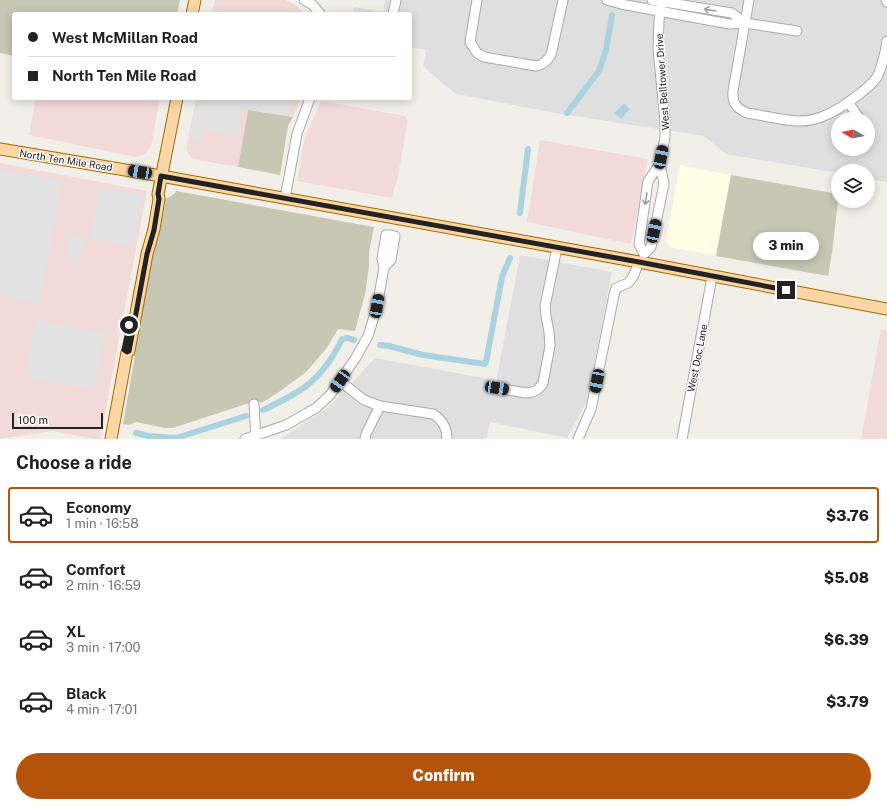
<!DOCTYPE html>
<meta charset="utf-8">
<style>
:root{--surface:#fff;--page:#f2f2f2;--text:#222;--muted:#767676;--line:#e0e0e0;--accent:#b45309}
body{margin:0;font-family:"Public Sans",sans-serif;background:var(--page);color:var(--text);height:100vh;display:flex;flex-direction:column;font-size:15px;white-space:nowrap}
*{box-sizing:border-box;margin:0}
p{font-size:13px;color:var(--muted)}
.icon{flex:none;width:22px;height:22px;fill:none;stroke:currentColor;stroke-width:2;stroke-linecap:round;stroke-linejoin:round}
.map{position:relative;height:439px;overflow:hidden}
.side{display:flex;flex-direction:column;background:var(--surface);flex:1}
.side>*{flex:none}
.top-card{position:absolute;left:12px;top:12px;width:400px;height:88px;border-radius:4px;box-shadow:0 2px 10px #0003;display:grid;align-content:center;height:88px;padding:0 16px;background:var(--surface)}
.needle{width:26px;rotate:280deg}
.buttons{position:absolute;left:831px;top:112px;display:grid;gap:8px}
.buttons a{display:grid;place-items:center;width:44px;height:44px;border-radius:50%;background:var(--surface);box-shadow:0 2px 10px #0003;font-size:20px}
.scale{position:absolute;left:12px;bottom:10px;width:91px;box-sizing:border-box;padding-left:4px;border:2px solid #222;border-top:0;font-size:11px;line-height:14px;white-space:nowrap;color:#222;-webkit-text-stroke:3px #fff;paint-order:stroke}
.end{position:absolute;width:18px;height:18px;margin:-9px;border:5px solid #222;background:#fff;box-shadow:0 0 0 2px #fff}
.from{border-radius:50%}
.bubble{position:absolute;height:28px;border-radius:14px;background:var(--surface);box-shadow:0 2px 10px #0003;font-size:13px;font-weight:800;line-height:28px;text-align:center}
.car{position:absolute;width:12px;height:24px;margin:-12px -6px;border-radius:5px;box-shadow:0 0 3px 1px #0007;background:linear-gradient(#222 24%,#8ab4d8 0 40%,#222 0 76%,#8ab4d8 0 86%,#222 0)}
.top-card b{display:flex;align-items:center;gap:14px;height:38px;font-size:15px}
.top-card b+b{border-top:1px solid var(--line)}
.top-card i{width:10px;height:10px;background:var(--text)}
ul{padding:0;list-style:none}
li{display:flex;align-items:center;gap:12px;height:56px;margin:0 8px 6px;padding:0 8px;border:2px solid transparent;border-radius:4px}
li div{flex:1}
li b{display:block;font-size:15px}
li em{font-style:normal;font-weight:800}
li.current{border-color:var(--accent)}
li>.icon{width:36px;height:36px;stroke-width:1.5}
h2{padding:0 16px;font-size:18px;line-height:48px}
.cta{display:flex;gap:8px;margin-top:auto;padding:8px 16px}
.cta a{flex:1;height:46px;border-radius:24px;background:var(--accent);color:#fff;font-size:16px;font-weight:800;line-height:46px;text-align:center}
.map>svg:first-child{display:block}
.residential{fill:#e0dfdf;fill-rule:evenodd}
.commercial{fill:#f2dad9}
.education{fill:#ffffe5}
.construction{fill:#c7c7b4}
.parking{fill:#e2e2e2}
.water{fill:#aad3df}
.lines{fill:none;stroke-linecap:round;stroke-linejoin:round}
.canal{stroke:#aad3df;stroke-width:6}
.minor-casing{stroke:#a9a9a9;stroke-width:11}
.major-casing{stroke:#a06b00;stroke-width:13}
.minor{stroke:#fff;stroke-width:9}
.major{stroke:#fcd6a4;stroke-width:11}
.oneway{stroke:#9c9c9c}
.route{stroke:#222;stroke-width:5}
.labels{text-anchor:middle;stroke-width:3;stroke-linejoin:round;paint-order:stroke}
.street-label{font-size:10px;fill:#222;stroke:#fff}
</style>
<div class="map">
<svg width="887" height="439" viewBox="0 0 887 439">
<rect width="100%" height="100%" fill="#f2efe9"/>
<g class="residential">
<path d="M 383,0 L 887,0 L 887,182 L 868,179 L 868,171 L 838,171 L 838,173 L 726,154 L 704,136 L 555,113 L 457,94 L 442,83 L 423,66 L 426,50 L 410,47 L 410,14 L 353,14 L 354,7 L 383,12 L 385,1 ZM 838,119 L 868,119 L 868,149 L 838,149 Z"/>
<path d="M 520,255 L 612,272 L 587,401 L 567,438 L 490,422 L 486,439 L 280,439 L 329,407 L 375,358 L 489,379 L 495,388 Z"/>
</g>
<g class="commercial">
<path d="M 215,0 L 285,0 L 294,4 L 306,14 L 212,14 Z"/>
<path d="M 36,98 L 160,98 L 151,146 L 146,154 L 136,157 L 29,135 Z"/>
<path d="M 196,98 L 301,98 L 293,117 L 248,110 L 238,167 L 192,159 L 186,150 Z"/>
<path d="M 321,101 L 405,116 L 408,120 L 397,181 L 393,192 L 392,198 L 297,181 L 305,137 Z"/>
<path d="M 540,140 L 648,159 L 631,244 L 527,222 Z"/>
<path d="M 0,163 L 147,191 L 100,439 L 94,439 L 52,431 L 0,439 Z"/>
<path d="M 881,329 L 887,331 L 887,439 L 861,439 Z"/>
</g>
<path class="education" d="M 680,165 L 731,175 L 716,256 L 670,247 L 666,241 Z"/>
<g class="construction">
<path d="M 0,0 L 180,0 L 177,14 L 14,14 L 14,56 L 0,53 Z"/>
<path d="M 248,110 L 293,117 L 288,126 L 280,175 L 238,167 Z"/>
<path d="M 731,175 L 838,194 L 838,201 L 832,253 L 828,276 L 716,256 Z"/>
<path d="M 176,191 L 374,227 L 369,252 L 369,267 L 365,294 L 355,331 L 338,329 L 326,349 L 306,372 L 279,392 L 263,402 L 246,404 L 173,428 L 165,428 L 136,422 L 129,425 L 123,424 L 153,251 L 160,230 L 166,198 L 168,198 L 175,193 Z"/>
</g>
<g class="parking">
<path d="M 197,98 L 285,98 L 292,99 L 289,115 L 244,109 L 238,136 L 205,130 L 202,142 L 189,140 Z"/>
<path d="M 0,170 L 62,181 L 39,303 L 0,296 Z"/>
<path d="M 99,187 L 142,195 L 133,246 L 90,239 Z"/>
<path d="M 70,235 L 87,238 L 85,248 L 81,247 L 78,263 L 66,261 Z"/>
<path d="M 35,320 L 105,333 L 94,390 L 25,377 Z"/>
</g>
<path class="water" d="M 624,103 L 630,109 L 621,119 L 614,113 Z"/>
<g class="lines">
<g class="canal">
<path d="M 567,113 L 599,71 L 606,50 L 612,15"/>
<path d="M 520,213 L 528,149"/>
<path d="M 380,345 L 389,346 L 423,355 L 485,364 L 486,362 L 502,277 L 510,258"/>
<path d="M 263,410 C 278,403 293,396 306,386 C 322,374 334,356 342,339 L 347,338 L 354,340"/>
<path d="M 136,433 L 149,436 L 176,438 L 246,416"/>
</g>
<g class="minor-casing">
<g id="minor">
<path d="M 304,0 L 313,5 L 320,14"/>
<path d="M 477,0 L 470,42 L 477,53 L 484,57 L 536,66 C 543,65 547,61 551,55 L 563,0"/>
<path d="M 607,0 L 621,4 L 729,24 L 745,23 L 797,31"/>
<path d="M 652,0 L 732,13 L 745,23"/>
<path d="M 749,0 L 733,91 C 732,103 736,108 747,113 C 762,115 784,121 799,121 C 808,121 818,119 826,115 C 839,110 870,88 877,77 C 883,66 885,53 887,41"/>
<path d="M 886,0 L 887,2"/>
<path d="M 393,14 L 396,0"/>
<path d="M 848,102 L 860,119"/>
<path d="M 660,164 L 648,181 L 639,244 L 644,254 L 651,247 L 664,184 L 660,164 L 665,137 L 665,121 L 658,49 L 659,20 L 662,0"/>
<path d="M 285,198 L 297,134 L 310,98"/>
<path d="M 386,235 L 391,235 L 395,236 L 391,260 L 384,267 L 382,259 Z"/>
<path d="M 340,381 L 364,400 L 380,406 L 433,414 C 443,420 447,428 447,439"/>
<path d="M 497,388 L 526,393 L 532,392 L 537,390 L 542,385 L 543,383 L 550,346 L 549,332 L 546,316 L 545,306 L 557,248"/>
<path d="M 254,404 L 256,439"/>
<path d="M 245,439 L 286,425 L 316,408 L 330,395 L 355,359 L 368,336 L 377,307 L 384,267"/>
<path d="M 365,439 L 366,434 L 380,406"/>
<path d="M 578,439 L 591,409 L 614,295 L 616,288 L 628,283 L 633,277 L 639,262"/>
<path d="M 682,439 L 712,277"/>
</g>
</g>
<g class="major-casing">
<g id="major">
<path d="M 192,14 L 195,0"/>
<path d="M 0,149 L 161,176 L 639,262 L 887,309"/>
<path d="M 111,439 L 127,352 L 129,351 L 147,254 L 154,229 L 159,199 L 158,194 L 177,98"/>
</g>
</g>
<use href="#minor" class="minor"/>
<use href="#major" class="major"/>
</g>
<defs><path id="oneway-shaft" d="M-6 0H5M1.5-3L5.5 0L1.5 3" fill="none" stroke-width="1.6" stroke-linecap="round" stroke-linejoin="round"/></defs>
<g class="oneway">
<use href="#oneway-shaft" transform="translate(710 10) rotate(-171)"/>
<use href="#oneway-shaft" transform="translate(646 199) rotate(99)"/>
</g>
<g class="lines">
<path class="route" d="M 129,325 L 124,350 L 127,352 L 129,351 L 147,254 L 154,230 L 159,199 L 158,194 L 161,176 L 639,262 L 786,290"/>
</g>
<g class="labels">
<g class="street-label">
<text transform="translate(662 82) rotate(-94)" y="4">West Belltower Drive</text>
<text transform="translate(66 160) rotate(9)" y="4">North Ten Mile Road</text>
<text transform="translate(697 358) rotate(-79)" y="4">West Doc Lane</text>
</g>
</g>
</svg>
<div class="buttons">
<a><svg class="needle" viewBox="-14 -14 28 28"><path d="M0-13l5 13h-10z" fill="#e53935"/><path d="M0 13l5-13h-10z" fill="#767676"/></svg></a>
<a><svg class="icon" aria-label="layers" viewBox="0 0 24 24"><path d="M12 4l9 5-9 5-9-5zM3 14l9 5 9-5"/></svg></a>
</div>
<div class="scale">100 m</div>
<i class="end from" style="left:129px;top:325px"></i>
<i class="end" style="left:786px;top:290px"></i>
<div class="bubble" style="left:753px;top:232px;width:66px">3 min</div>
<i class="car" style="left:661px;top:157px;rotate:11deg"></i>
<i class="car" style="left:140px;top:172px;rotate:280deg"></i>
<i class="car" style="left:654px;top:231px;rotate:12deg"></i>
<i class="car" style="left:377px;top:306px;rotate:10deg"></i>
<i class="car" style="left:340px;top:381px;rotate:215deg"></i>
<i class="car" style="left:597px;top:381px;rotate:191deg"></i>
<i class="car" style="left:497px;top:388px;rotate:100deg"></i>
<div class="top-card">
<b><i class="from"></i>West McMillan Road</b>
<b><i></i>North Ten Mile Road</b>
</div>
</div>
<section class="side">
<h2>Choose a ride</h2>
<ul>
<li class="current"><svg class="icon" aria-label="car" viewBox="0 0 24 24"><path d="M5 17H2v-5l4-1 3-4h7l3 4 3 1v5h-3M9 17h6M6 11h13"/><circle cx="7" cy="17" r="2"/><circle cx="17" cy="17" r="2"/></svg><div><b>Economy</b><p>1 min · 16:58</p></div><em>$3.76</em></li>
<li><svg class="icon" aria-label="car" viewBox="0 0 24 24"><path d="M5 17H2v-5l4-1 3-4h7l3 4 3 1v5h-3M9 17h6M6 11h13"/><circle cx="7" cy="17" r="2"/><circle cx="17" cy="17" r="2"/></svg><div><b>Comfort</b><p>2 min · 16:59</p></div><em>$5.08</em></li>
<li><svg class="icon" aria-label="car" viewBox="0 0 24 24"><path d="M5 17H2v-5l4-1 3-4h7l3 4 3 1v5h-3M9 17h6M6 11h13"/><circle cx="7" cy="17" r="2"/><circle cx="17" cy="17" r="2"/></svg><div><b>XL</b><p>3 min · 17:00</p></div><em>$6.39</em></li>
<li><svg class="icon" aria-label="car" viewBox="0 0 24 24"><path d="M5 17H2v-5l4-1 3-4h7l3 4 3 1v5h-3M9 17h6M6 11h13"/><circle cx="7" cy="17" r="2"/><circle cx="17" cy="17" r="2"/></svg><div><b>Black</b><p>4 min · 17:01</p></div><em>$3.79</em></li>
</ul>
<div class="cta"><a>Confirm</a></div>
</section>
